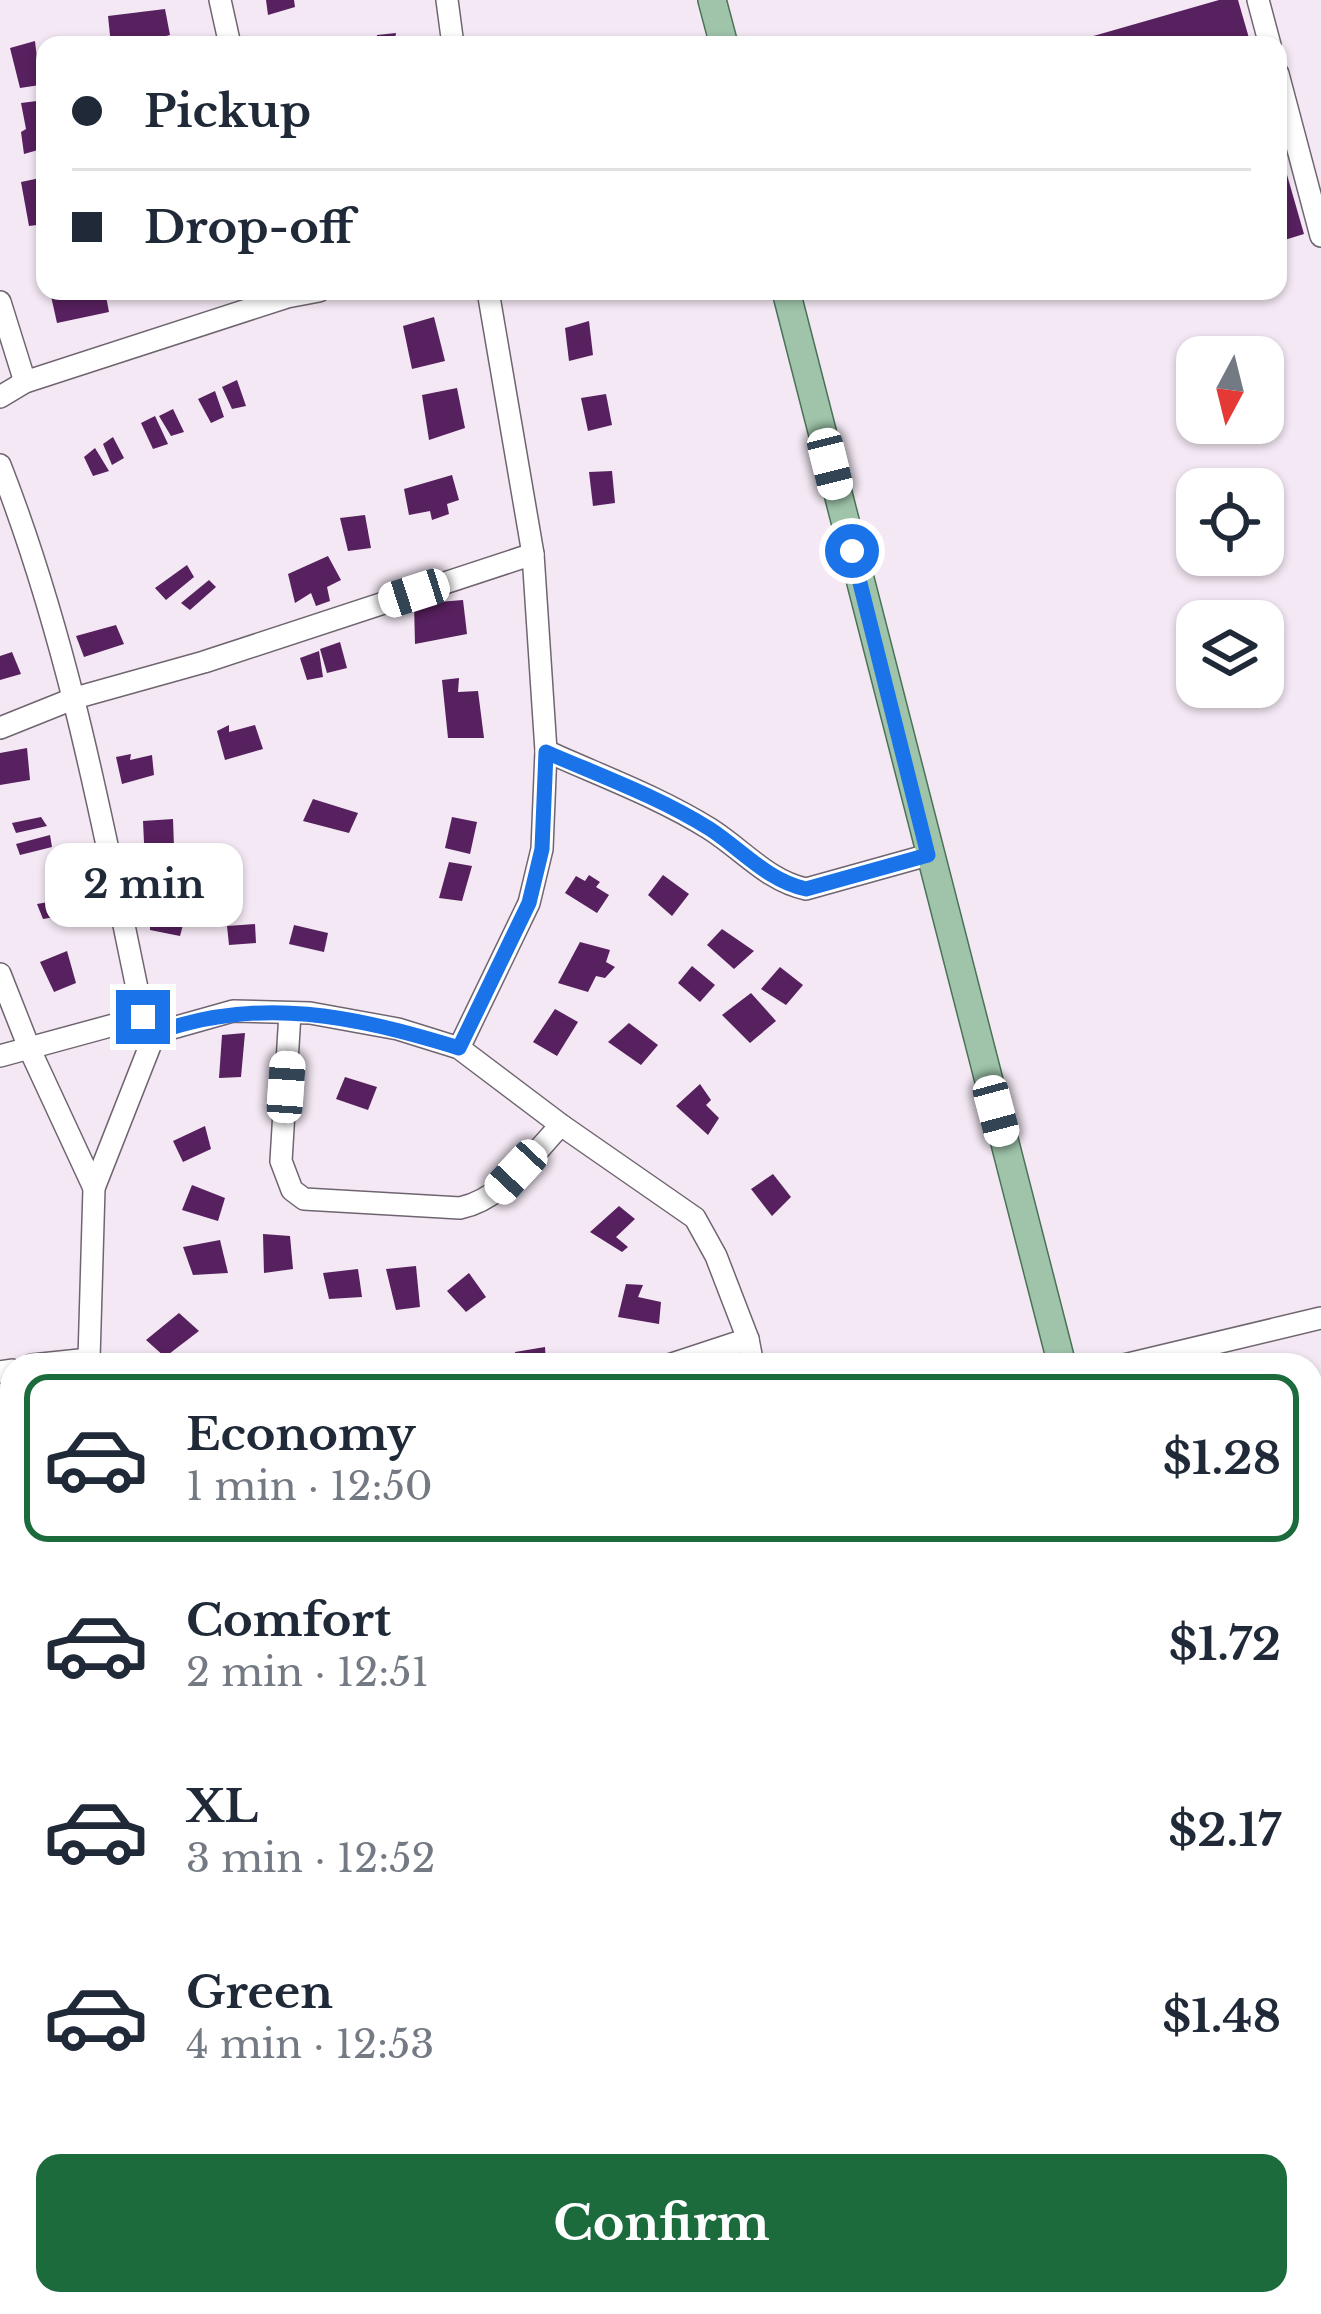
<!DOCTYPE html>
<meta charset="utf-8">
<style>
:root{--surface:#fff;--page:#f2f2f3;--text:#1f2937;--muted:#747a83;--line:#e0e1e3;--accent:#1b6b3c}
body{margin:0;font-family:"Libre Baskerville",serif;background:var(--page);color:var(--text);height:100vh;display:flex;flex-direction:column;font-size:45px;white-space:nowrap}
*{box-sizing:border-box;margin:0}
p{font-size:39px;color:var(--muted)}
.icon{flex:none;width:66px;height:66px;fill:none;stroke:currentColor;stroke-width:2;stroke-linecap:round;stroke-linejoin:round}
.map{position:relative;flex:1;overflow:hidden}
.side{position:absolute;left:0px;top:1353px;width:1323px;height:963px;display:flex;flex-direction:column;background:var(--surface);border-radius:36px 36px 0 0;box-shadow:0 3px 9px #0004}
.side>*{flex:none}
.hud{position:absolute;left:36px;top:36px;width:1251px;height:264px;border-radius:24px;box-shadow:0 3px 9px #0004;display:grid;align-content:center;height:264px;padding:0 36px;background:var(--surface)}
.needle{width:78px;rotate:187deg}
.controls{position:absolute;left:1176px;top:336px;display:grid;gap:24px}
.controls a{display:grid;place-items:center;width:108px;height:108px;border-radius:24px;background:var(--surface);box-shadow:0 3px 9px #0004;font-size:60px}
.end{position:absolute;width:54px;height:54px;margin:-27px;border:15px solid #1a73e8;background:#fff;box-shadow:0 0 0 6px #fff}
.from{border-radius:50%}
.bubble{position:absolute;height:84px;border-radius:24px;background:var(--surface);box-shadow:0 3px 9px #0004;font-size:39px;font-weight:700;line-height:84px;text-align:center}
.car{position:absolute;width:36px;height:72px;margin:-36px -18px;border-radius:15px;box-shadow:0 0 9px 3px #0007;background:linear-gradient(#fff 24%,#345 0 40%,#fff 0 76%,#345 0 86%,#fff 0)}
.hud b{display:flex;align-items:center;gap:42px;height:114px;font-size:45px}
.hud b+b{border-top:3px solid var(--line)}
.hud i{width:30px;height:30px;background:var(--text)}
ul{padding:21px 0 0;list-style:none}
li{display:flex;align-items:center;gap:36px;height:168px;margin:0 24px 18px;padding:0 12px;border:6px solid transparent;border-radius:24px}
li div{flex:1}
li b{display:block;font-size:45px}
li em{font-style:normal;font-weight:700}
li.selected{border-color:var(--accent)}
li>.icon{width:108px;height:108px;stroke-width:1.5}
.action{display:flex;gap:24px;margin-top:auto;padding:24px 36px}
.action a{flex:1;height:138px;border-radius:24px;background:var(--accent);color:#fff;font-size:48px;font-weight:700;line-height:138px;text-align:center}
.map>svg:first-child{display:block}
.built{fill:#ebdbed}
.building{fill:#57205e}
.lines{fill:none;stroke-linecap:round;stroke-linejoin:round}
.minor-casing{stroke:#6f6570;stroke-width:24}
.major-casing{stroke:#4b7257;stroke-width:30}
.minor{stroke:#fff;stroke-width:21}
.major{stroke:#9fc4aa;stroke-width:27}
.route{stroke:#1a73e8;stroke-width:15}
</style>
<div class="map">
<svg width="1321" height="2314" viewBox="0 0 1321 2314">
<rect width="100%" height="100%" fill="#f3e8f4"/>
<g class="built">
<path d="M 12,1802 L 12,2304 L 161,2304 L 162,2314 L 0,2314 L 0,1803 Z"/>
<path d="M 420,2304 L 1264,2304 L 1266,2314 L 417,2314 Z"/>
</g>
<g class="building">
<path d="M 266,0 L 294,0 L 295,7 L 268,15 Z"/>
<path d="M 1219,0 L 1238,0 L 1251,45 L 1062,45 Z"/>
<path d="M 165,9 L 170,35 L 132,45 L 111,45 L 108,16 Z"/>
<path d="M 396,33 L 395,39 L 408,37 L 409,45 L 376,45 L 377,35 Z"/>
<path d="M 35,41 L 40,85 L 20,88 L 10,48 Z"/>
<path d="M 45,100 L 45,148 L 24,154 L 21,132 L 26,129 L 21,103 Z"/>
<path d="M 1279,147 L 1304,234 L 1278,242 L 1278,148 Z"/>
<path d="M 45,177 L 45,224 L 29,226 L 21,182 Z"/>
<path d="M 76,291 L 105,291 L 109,312 L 57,323 L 51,296 Z"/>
<path d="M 434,317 L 445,361 L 412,369 L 403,326 Z"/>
<path d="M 589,321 L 593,355 L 569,361 L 565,328 Z"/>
<path d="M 237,380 L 246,406 L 232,409 L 222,387 Z"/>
<path d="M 457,388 L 465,428 L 429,440 L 422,395 Z"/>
<path d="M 215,391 L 224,417 L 211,423 L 198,399 Z"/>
<path d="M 606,394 L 612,425 L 588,431 L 581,398 Z"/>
<path d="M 173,409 L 184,432 L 171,436 L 159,416 Z"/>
<path d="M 155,416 L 168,444 L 153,449 L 141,423 Z"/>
<path d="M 113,437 L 124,458 L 112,465 L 103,444 Z"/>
<path d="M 95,448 L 109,471 L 93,476 L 84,457 Z"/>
<path d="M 612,471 L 615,503 L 593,506 L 589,472 Z"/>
<path d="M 452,475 L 459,500 L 447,504 L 449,514 L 432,520 L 430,511 L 409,515 L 404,489 Z"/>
<path d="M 365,515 L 371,548 L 348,551 L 340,518 Z"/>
<path d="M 328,556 L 341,580 L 327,587 L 330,601 L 316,606 L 311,593 L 295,603 L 288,574 Z"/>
<path d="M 187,565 L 194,577 L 166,600 L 155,588 Z"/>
<path d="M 209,580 L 216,587 L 190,610 L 181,603 Z"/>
<path d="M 463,600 L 467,634 L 415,644 L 414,604 Z"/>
<path d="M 116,625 L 124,644 L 84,657 L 76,636 Z"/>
<path d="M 340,642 L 347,668 L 327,673 L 320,649 Z"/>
<path d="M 319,651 L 323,677 L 307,680 L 300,658 Z"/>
<path d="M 12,652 L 21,674 L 0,680 L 0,656 Z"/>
<path d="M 459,678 L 458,692 L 478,691 L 484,738 L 448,738 L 442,680 Z"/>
<path d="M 229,725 L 229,732 L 255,725 L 263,749 L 225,760 L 217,731 Z"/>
<path d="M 27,748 L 30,780 L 0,785 L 0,753 Z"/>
<path d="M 131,754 L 130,760 L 152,755 L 154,775 L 122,784 L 116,757 Z"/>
<path d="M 313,799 L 358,813 L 349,833 L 303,821 Z"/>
<path d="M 41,817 L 47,826 L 16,833 L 12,823 Z"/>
<path d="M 452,817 L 477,822 L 470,854 L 445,848 Z"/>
<path d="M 173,819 L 174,847 L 186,847 L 187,862 L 145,864 L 143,821 Z"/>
<path d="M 50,835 L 52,847 L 20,855 L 16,844 Z"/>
<path d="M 449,862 L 472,866 L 462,901 L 439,898 Z"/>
<path d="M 589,875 L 600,882 L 596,887 L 609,895 L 597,913 L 565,893 L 576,876 L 585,881 Z"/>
<path d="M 663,875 L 689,894 L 672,916 L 648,895 Z"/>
<path d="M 77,897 L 78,913 L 43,919 L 37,904 Z"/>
<path d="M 150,907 L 187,910 L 180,936 L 150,930 Z"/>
<path d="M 255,924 L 256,943 L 229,945 L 227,926 Z"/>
<path d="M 294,925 L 328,933 L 324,952 L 289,944 Z"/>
<path d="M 722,929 L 754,951 L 734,969 L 707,945 Z"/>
<path d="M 580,942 L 610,950 L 606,962 L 615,967 L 605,978 L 596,976 L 588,992 L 558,983 Z"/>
<path d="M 67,951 L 76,983 L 54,992 L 40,962 Z"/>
<path d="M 692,966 L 715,985 L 700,1002 L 678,983 Z"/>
<path d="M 780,967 L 803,985 L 786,1005 L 761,989 Z"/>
<path d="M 751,993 L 776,1021 L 750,1043 L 722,1015 Z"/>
<path d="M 555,1009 L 578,1022 L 557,1056 L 533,1042 Z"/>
<path d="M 629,1023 L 658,1045 L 641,1065 L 608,1042 Z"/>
<path d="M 245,1033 L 241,1077 L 219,1078 L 222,1035 Z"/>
<path d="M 345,1077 L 377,1087 L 368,1110 L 336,1099 Z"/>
<path d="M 700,1084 L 711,1100 L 706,1105 L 719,1118 L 708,1135 L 676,1106 Z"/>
<path d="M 205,1126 L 211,1149 L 183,1162 L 173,1141 Z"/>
<path d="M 773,1174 L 791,1197 L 772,1216 L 751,1189 Z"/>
<path d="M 192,1185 L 225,1198 L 218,1221 L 182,1210 Z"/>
<path d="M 619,1206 L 635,1219 L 616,1237 L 628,1247 L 622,1252 L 590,1232 Z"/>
<path d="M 263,1234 L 290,1236 L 293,1269 L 264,1273 Z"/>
<path d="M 220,1240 L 228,1273 L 193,1275 L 183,1247 Z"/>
<path d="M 416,1266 L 420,1307 L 396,1310 L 386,1269 Z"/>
<path d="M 358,1269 L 362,1297 L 329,1299 L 323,1273 Z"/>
<path d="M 469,1273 L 486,1297 L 466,1312 L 447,1291 Z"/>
<path d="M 626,1284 L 643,1285 L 638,1297 L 661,1302 L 659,1324 L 618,1317 Z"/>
<path d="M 179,1313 L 199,1331 L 165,1357 L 146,1340 Z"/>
<path d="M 545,1347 L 546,1365 L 517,1365 L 515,1352 Z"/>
<path d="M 1321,1963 L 1321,1992 L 1311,1994 L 1311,1965 Z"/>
<path d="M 12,2038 L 12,2072 L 0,2074 L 0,2040 Z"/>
<path d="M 12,2110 L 12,2139 L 0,2141 L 0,2111 Z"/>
</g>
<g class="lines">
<g class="minor-casing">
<g id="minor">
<path d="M 220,0 L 230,45"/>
<path d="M 447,0 L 453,45"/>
<path d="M 1258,0 L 1270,45"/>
<path d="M 1278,74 L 1321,236"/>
<path d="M 0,302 L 25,382"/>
<path d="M 0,397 L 25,382 L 287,297 L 319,291"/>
<path d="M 0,465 C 70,644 104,831 143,1017 L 155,1033"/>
<path d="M 0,728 L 75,698 L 204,662 L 533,554"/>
<path d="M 546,751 C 601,776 659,797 710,829 C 743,850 768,881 806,889 L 928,855"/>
<path d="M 0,974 L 30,1050 L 94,1188"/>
<path d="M 290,1013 L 281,1161 L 292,1190 L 304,1199 L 460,1208 C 503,1199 531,1156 561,1125"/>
<path d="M 459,1048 L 529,903 L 542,849 L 546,751 L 533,554 L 488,291"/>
<path d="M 0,1056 L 143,1017"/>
<path d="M 89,1359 L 94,1188 L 155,1033 L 233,1011 L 310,1013 L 398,1029 L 459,1048 L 561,1125 L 695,1218 L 716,1256 L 748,1339"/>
<path d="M 32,1365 L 89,1359 L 93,1365"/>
<path d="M 669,1365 L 748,1339 L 753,1365"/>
<path d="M 1124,1365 L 1321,1318"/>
<path d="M 0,1372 L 12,1370"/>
<path d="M 1311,2028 L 1321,2026"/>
<path d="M 183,2304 L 184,2314"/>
</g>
</g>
<g class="major-casing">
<g id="major">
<path d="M 712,0 L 724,45"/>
<path d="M 786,291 L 1062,1365"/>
<path d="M 1306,2304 L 1309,2314"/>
</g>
</g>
<use href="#minor" class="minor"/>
<use href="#major" class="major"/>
</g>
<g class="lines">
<path class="route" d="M 143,1017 L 155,1033 C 261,995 354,1016 459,1048 L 529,903 L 542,849 L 546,752 C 601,776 659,797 710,829 C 742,850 768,881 806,889 L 928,855 L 852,551"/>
</g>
</svg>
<div class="controls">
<a><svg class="needle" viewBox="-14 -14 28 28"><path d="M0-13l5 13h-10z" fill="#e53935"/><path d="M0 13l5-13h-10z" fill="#747a83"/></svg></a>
<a><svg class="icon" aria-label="locate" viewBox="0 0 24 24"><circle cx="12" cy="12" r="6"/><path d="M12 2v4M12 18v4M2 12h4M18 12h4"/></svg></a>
<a><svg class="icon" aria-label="layers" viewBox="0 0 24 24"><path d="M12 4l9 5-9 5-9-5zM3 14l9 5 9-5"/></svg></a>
</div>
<i class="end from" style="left:852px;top:551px"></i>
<i class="end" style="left:143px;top:1017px"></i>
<div class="bubble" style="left:45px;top:843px;width:198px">2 min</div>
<i class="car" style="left:830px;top:464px;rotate:166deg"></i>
<i class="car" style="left:414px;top:593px;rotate:252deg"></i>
<i class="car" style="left:286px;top:1087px;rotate:4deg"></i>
<i class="car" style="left:996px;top:1111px;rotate:165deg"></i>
<i class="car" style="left:516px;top:1172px;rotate:223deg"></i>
<div class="hud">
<b><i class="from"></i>Pickup</b>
<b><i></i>Drop-off</b>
</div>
<section class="side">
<ul>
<li class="selected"><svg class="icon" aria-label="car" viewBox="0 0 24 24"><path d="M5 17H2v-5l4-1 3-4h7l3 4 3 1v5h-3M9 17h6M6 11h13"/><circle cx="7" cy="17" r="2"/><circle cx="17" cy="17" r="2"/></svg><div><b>Economy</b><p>1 min · 12:50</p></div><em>$1.28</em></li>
<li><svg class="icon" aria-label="car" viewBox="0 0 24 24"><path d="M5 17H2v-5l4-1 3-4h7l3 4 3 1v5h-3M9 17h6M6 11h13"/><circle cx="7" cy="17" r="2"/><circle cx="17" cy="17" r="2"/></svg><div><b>Comfort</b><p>2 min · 12:51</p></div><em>$1.72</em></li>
<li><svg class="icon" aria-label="car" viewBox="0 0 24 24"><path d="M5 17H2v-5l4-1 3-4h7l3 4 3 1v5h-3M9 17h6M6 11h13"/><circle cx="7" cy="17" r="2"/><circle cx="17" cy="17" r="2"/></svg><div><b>XL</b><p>3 min · 12:52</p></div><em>$2.17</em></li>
<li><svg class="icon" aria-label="car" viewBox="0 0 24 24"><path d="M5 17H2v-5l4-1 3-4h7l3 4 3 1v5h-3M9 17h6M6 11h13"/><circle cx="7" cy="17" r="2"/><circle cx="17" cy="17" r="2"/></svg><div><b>Green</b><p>4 min · 12:53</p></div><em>$1.48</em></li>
</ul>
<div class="action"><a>Confirm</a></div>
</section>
</div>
